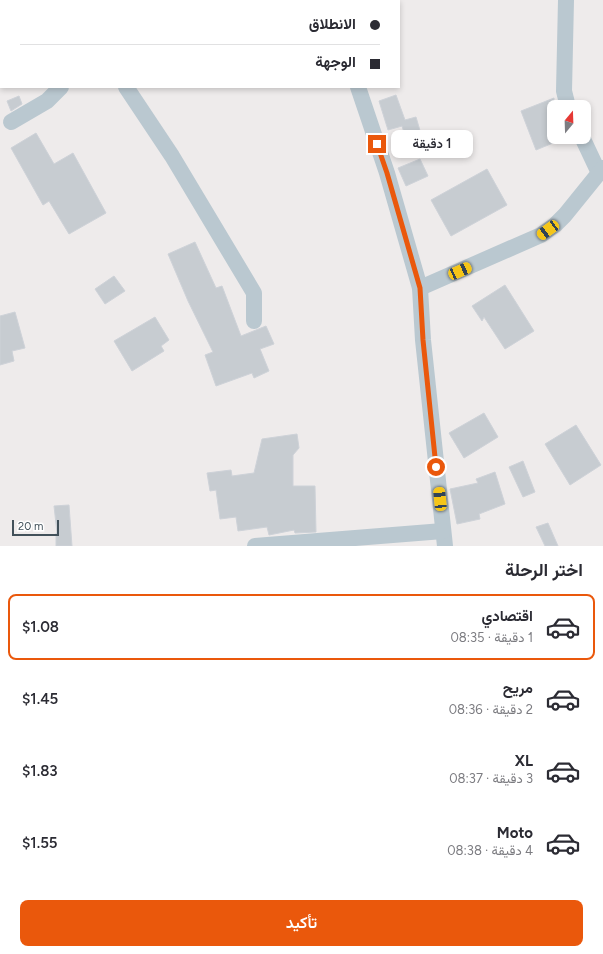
<!DOCTYPE html>
<html lang="ar">
<meta charset="utf-8">
<style>
:root{--surface:#fff;--page:#f2f2f3;--text:#2b2b33;--muted:#7c7c81;--line:#e1e1e2;--accent:#ea580c}
body{margin:0;font-family:Figtree,Vazirmatn,sans-serif;background:var(--page);color:var(--text);direction:rtl;height:100vh;display:flex;flex-direction:column;font-size:15px;white-space:nowrap}
*{box-sizing:border-box;margin:0}
p{font-size:13px;color:var(--muted)}
.icon{flex:none;width:22px;height:22px;fill:none;stroke:currentColor;stroke-width:2;stroke-linecap:round;stroke-linejoin:round}
.map{position:relative;height:546px;overflow:hidden;direction:ltr}
.sheet{display:flex;flex-direction:column;background:var(--surface);flex:1}
.sheet>*{flex:none}
.banner{position:absolute;left:0px;top:0px;width:400px;height:88px;box-shadow:0 2px 6px #0003;direction:rtl;display:grid;align-content:center;height:88px;padding:0 20px;background:var(--surface)}
.needle{width:26px;rotate:19deg}
.controls{position:absolute;left:547px;top:100px;display:grid;gap:8px}
.controls a{display:grid;place-items:center;width:44px;height:44px;border-radius:8px;background:var(--surface);box-shadow:0 2px 6px #0003;font-size:20px}
.scale{position:absolute;left:12px;bottom:10px;width:47px;box-sizing:border-box;padding-left:4px;border:2px solid #42515a;border-top:0;font-size:11px;line-height:14px;white-space:nowrap;color:#42515a;-webkit-text-stroke:3px #fff;paint-order:stroke}
.end{position:absolute;width:18px;height:18px;margin:-9px;border:5px solid #ea580c;background:#fff;box-shadow:0 0 0 2px #fff}
.from{border-radius:50%}
.bubble{position:absolute;height:28px;border-radius:8px;background:var(--surface);box-shadow:0 2px 6px #0003;font-size:13px;font-weight:600;line-height:28px;text-align:center;direction:rtl}
.car{position:absolute;width:12px;height:24px;margin:-12px -6px;border-radius:5px;box-shadow:0 0 3px 1px #0007;background:linear-gradient(#f5c518 24%,#345 0 40%,#f5c518 0 76%,#345 0 86%,#f5c518 0)}
.banner b{display:flex;align-items:center;gap:14px;height:38px;font-size:15px}
.banner b+b{border-top:1px solid var(--line)}
.banner i{width:10px;height:10px;background:var(--text)}
ul{padding:0;list-style:none}
li{display:flex;align-items:center;gap:12px;height:66px;margin:0 8px 6px;padding:0 12px;border:2px solid transparent;border-radius:8px}
li div{flex:1}
li b{display:block;font-size:15px}
li em{font-style:normal;font-weight:600}
li.on{border-color:var(--accent)}
li>.icon{width:36px;height:36px;stroke-width:1.5}
h2{padding:0 20px;font-size:18px;line-height:48px}
.cta{display:flex;gap:8px;margin-top:auto;padding:8px 20px}
.cta a{flex:1;height:46px;border-radius:8px;background:var(--accent);color:#fff;font-size:16px;font-weight:600;line-height:46px;text-align:center}
.map>svg:first-child{display:block}
.building{fill:#c7ccd1;stroke:#ced2d8}
.lines{fill:none;stroke-linecap:round;stroke-linejoin:round}
.minor{stroke:#bac8d0;stroke-width:16}
.route{stroke:#ea580c;stroke-width:5}
</style>
<div class="map">
<svg width="603" height="546" viewBox="0 0 603 546">
<rect width="100%" height="100%" fill="#eeebeb"/>
<g class="building">
<path d="M 396,95 L 405,120 L 416,117 L 421,134 L 406,139 L 402,126 L 388,130 L 379,101 Z"/>
<path d="M 19,96 L 22,104 L 11,111 L 7,101 Z"/>
<path d="M 554,98 L 554,128 L 548,130 L 553,143 L 536,150 L 521,111 Z"/>
<path d="M 36,133 L 54,164 L 73,153 L 106,213 L 69,234 L 49,201 L 43,205 L 11,148 Z"/>
<path d="M 420,159 L 428,176 L 406,186 L 398,168 Z"/>
<path d="M 487,169 L 507,205 L 451,236 L 431,200 Z"/>
<path d="M 195,242 L 216,288 L 222,286 L 241,336 L 266,326 L 274,344 L 260,349 L 269,371 L 254,378 L 252,373 L 216,386 L 205,355 L 213,352 L 188,301 L 168,254 Z"/>
<path d="M 114,276 L 125,291 L 105,304 L 95,289 Z"/>
<path d="M 505,285 L 534,331 L 505,349 L 484,317 L 482,321 L 472,306 Z"/>
<path d="M 15,312 L 25,348 L 12,351 L 14,361 L 0,365 L 0,316 Z"/>
<path d="M 155,317 L 169,340 L 161,346 L 164,351 L 132,371 L 114,341 Z"/>
<path d="M 484,413 L 498,437 L 464,458 L 449,433 Z"/>
<path d="M 576,425 L 601,465 L 570,485 L 545,444 Z"/>
<path d="M 297,434 L 299,448 L 293,455 L 293,486 L 315,486 L 316,532 L 295,533 L 294,530 L 269,535 L 267,527 L 238,531 L 236,517 L 220,519 L 216,490 L 210,491 L 207,473 L 231,470 L 232,476 L 254,473 L 262,439 Z"/>
<path d="M 523,461 L 535,492 L 523,497 L 509,467 Z"/>
<path d="M 495,472 L 505,504 L 479,514 L 480,519 L 457,524 L 450,489 L 478,483 L 476,479 Z"/>
<path d="M 69,505 L 72,546 L 56,546 L 56,533 L 57,533 L 54,506 Z"/>
<path d="M 548,523 L 558,546 L 545,546 L 536,527 Z"/>
</g>
<g class="lines">
<g class="minor">
<path d="M 53,0 L 54,1"/>
<path d="M 329,0 L 329,1"/>
<path d="M 566,0 L 564,91 L 568,107"/>
<path d="M 126,87 L 172,156 L 254,293 L 254,321"/>
<path d="M 358,87 L 387,173 L 420,288 L 423,340 L 445,546"/>
<path d="M 11,122 L 47,101 L 61,87"/>
<path d="M 582,137 L 599,173"/>
<path d="M 420,288 L 541,235 L 555,225 L 565,215 L 603,168"/>
<path d="M 255,546 L 443,531"/>
</g>
</g>
<g class="lines">
<path class="route" d="M 377,144 L 387,173 L 420,288 L 423,340 L 436,467"/>
</g>
</svg>
<div class="controls">
<a><svg class="needle" viewBox="-14 -14 28 28"><path d="M0-13l5 13h-10z" fill="#e53935"/><path d="M0 13l5-13h-10z" fill="#7c7c81"/></svg></a>
</div>
<div class="scale">20 m</div>
<i class="end from" style="left:436px;top:467px"></i>
<i class="end" style="left:377px;top:144px"></i>
<div class="bubble" style="left:391px;top:130px;width:82px">1 دقيقة</div>
<i class="car" style="left:548px;top:230px;rotate:234deg"></i>
<i class="car" style="left:460px;top:271px;rotate:66deg"></i>
<i class="car" style="left:440px;top:499px;rotate:354deg"></i>
<div class="banner">
<b><i class="from"></i>الانطلاق</b>
<b><i></i>الوجهة</b>
</div>
</div>
<section class="sheet">
<h2>اختر الرحلة</h2>
<ul>
<li class="on"><svg class="icon" aria-label="car" viewBox="0 0 24 24"><path d="M5 17H2v-5l4-1 3-4h7l3 4 3 1v5h-3M9 17h6M6 11h13"/><circle cx="7" cy="17" r="2"/><circle cx="17" cy="17" r="2"/></svg><div><b>اقتصادي</b><p>1 دقيقة · 08:35</p></div><em>$1.08</em></li>
<li><svg class="icon" aria-label="car" viewBox="0 0 24 24"><path d="M5 17H2v-5l4-1 3-4h7l3 4 3 1v5h-3M9 17h6M6 11h13"/><circle cx="7" cy="17" r="2"/><circle cx="17" cy="17" r="2"/></svg><div><b>مريح</b><p>2 دقيقة · 08:36</p></div><em>$1.45</em></li>
<li><svg class="icon" aria-label="car" viewBox="0 0 24 24"><path d="M5 17H2v-5l4-1 3-4h7l3 4 3 1v5h-3M9 17h6M6 11h13"/><circle cx="7" cy="17" r="2"/><circle cx="17" cy="17" r="2"/></svg><div><b>XL</b><p>3 دقيقة · 08:37</p></div><em>$1.83</em></li>
<li><svg class="icon" aria-label="car" viewBox="0 0 24 24"><path d="M5 17H2v-5l4-1 3-4h7l3 4 3 1v5h-3M9 17h6M6 11h13"/><circle cx="7" cy="17" r="2"/><circle cx="17" cy="17" r="2"/></svg><div><b>Moto</b><p>4 دقيقة · 08:38</p></div><em>$1.55</em></li>
</ul>
<div class="cta"><a>تأكيد</a></div>
</section>
